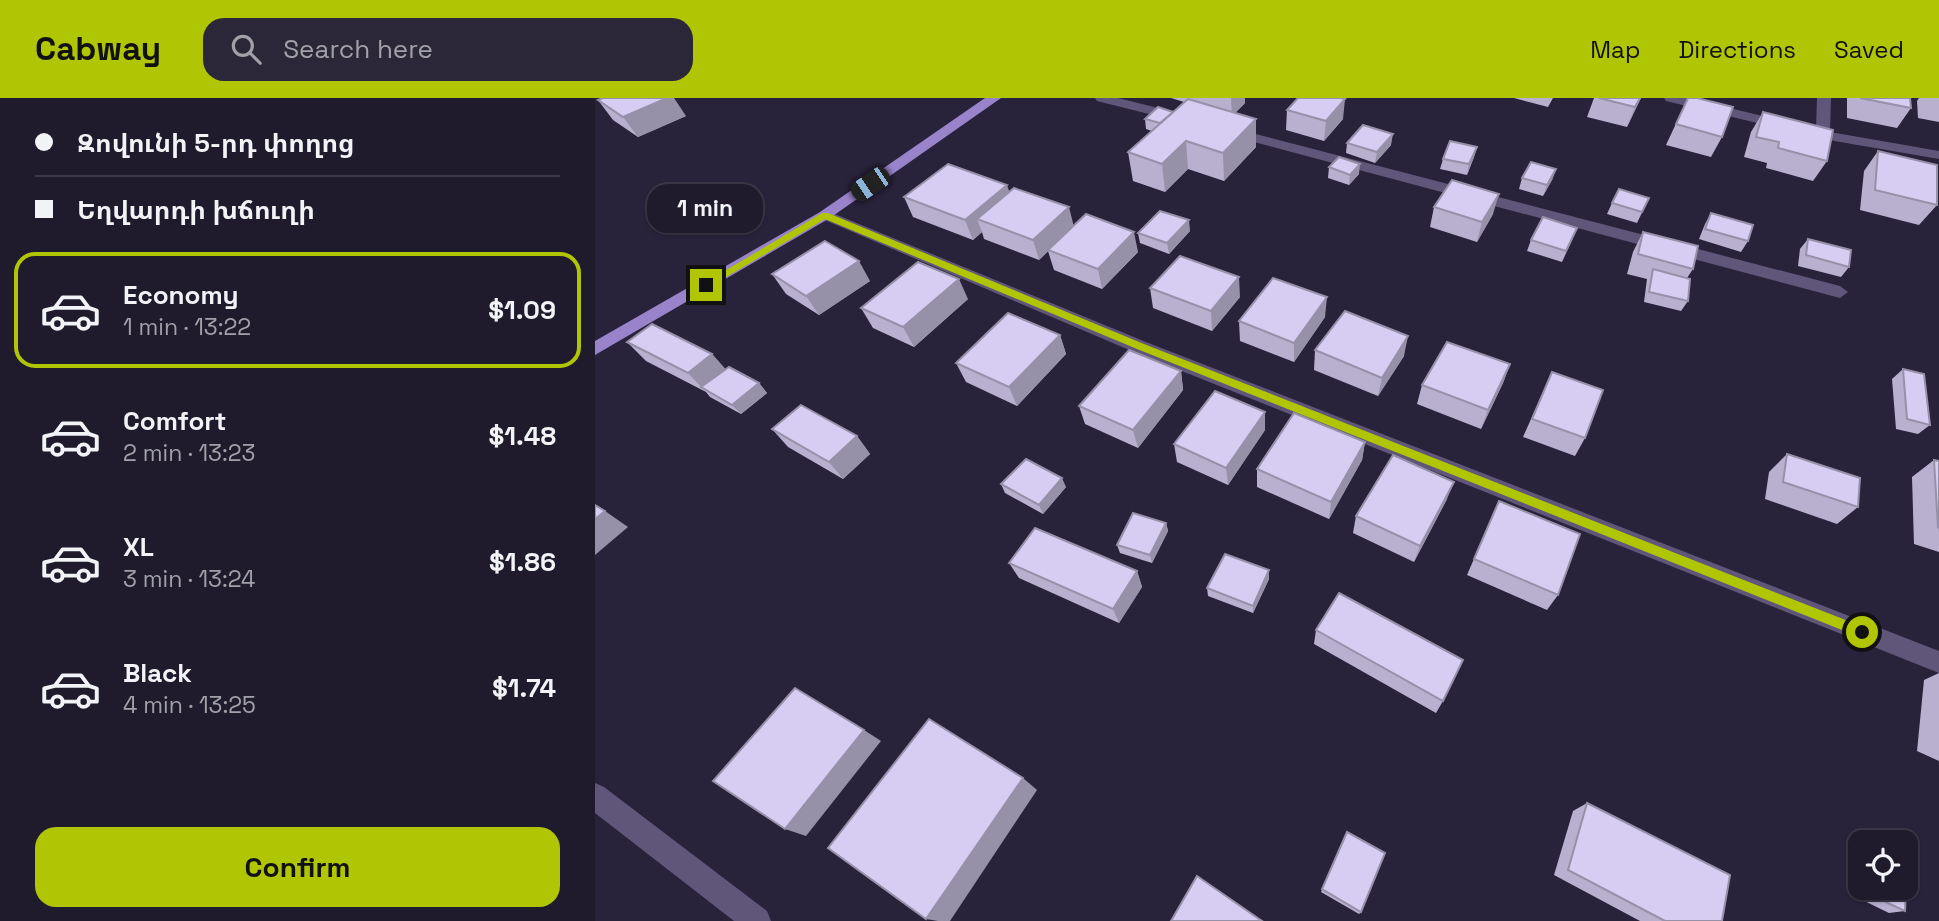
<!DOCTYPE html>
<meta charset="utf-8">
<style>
:root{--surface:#1f1a2c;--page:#2c2738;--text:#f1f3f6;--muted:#a1a1a9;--line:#3c3848;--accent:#b0c503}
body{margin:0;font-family:"Space Grotesk","Noto Sans Armenian",sans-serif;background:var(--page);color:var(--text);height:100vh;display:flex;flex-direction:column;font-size:26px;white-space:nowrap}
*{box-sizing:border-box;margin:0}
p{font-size:23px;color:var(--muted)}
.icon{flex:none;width:38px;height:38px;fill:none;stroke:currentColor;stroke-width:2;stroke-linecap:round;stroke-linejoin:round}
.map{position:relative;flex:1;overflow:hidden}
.details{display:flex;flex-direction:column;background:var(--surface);width:595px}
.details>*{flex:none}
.guide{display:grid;align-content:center;height:154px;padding:0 35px;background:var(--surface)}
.fabs{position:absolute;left:1253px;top:732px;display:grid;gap:14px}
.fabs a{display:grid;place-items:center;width:70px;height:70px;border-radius:14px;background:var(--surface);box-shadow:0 2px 5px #0004,0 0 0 2px var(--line);font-size:35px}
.end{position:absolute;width:32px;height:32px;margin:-16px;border:9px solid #b0c503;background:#111;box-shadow:0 0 0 4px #111}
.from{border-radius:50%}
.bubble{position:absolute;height:49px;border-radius:21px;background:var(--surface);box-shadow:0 2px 5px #0004,0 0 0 2px var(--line);font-size:23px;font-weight:800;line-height:49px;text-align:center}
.car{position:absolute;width:21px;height:42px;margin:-21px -10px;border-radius:9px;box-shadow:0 0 5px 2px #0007;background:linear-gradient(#222 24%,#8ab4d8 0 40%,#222 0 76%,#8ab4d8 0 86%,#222 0)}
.guide b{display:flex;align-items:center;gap:24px;height:66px;font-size:26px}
.guide b+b{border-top:2px solid var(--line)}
.guide i{width:18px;height:18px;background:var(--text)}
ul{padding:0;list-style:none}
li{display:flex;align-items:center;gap:21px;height:116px;margin:0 14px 10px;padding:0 21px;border:4px solid transparent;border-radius:21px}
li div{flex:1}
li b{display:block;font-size:26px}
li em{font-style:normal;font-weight:800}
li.current{border-color:var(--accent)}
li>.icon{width:63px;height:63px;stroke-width:1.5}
.primary-button{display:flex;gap:14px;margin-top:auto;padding:14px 35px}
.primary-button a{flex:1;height:80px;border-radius:21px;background:var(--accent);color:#111;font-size:28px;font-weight:800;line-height:80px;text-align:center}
header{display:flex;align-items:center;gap:42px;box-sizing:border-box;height:98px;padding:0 35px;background:var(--accent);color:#111}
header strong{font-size:33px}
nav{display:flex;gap:38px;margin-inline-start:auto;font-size:24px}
.search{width:490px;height:63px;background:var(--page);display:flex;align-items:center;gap:18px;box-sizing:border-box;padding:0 24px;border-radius:21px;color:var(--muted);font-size:26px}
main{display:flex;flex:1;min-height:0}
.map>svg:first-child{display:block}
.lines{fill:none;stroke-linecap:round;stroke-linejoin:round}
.minor{fill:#605679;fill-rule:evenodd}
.major{fill:#9983cb;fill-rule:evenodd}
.wall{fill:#b9b0d0}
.shaded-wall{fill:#9690a9}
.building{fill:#d7cdf2;stroke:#9690a9;stroke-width:2}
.route{fill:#b0c503}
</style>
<header>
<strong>Cabway</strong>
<div class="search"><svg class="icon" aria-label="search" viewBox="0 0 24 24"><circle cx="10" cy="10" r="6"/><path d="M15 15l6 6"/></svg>Search here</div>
<nav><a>Map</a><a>Directions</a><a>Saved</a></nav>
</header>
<main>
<section class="details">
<div class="guide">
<b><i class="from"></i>Զովունի 5-րդ փողոց</b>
<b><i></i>Եղվարդի խճուղի</b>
</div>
<ul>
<li class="current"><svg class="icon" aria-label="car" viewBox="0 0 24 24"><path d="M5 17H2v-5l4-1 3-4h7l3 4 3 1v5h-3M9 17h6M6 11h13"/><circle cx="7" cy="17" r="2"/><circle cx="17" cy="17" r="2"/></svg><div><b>Economy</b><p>1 min · 13:22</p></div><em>$1.09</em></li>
<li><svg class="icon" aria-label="car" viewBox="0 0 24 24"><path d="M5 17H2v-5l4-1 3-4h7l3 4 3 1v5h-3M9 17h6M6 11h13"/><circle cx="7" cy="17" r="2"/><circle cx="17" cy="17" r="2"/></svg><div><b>Comfort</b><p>2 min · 13:23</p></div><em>$1.48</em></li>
<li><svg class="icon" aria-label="car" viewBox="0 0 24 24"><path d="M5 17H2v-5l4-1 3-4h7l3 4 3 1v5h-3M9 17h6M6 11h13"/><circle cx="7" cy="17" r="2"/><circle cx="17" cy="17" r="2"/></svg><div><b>XL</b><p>3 min · 13:24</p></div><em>$1.86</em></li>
<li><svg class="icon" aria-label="car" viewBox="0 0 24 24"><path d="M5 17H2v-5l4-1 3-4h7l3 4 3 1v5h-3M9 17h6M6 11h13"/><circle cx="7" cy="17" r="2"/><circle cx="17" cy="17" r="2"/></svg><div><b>Black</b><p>4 min · 13:25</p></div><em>$1.74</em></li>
</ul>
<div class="primary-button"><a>Confirm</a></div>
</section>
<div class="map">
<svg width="1344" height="823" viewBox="0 0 1344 823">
<rect width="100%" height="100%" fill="#29223b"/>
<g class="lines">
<g class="minor">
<path d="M 500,0 L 523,0 L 591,17 L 593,20 L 586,24 L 502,3 Z"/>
<path d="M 1069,0 L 1093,0 L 1221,31 L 1222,0 L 1236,0 L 1235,34 L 1344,53 L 1344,61 L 1228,41 L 1071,3 Z"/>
<path d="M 634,29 L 1245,188 L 1253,194 L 1245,200 L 629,36 L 627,33 Z"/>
<path d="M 230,112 L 551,244 L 1344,553 L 1344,575 L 539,254 L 225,120 L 222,117 Z"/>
<path d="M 0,685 L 9,689 L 172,813 L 176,823 L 139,823 L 0,715 Z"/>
</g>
<path class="major" d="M 390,0 L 406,0 L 235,120 L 0,257 L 0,243 L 225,114 Z"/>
</g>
<g class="wall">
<path d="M 576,0 L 650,0 L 650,5 L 640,15 L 661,49 L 629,83 L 593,71 L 570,94 L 538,83 L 533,54 L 557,33 L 551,31 L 550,21 L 578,14 L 589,4 Z"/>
<path d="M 919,0 L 958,0 L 953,9 Z"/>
<path d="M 999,0 L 1046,0 L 1032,29 L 992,19 Z"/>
<path d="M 1093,0 L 1127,39 L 1116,59 L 1071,47 Z"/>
<path d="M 1252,0 L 1315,0 L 1316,10 L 1302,30 L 1252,20 Z"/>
<path d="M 1324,0 L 1344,0 L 1344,24 L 1323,20 L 1322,3 Z"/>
<path d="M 3,2 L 91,18 L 43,39 L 18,22 Z"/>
<path d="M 692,12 L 748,21 L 729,43 L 691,32 Z"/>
<path d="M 1168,14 L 1232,63 L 1218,83 L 1171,70 L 1172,65 L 1149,59 L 1156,34 Z"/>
<path d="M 752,45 L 796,47 L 780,65 L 751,55 Z"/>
<path d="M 882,49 L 879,59 L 872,77 L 845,71 L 848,61 Z"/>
<path d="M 1283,53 L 1342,107 L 1324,127 L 1265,112 L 1269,73 Z"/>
<path d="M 734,69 L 764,76 L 754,87 L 733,80 Z"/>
<path d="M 961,71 L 957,82 L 948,98 L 924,91 L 927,80 Z"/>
<path d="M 414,93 L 479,128 L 543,154 L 507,191 L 459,172 L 453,153 L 444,162 L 389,141 L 387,134 L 378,142 L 318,119 L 309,99 Z"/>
<path d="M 1054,100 L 1042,125 L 1012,116 L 1017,105 Z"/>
<path d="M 839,109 L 898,116 L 882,144 L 835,129 Z"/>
<path d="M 1116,115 L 1153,143 L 1146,154 L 1104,141 L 1110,126 Z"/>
<path d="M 595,133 L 574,156 L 545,145 L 543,135 Z"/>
<path d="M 1048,134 L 1098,171 L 1092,180 L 1093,203 L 1086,213 L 1049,204 L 1052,181 L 1032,176 L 1038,154 Z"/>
<path d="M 978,140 L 967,164 L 932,153 L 936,142 Z"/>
<path d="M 1213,141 L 1254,169 L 1246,179 L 1203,168 L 1205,151 Z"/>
<path d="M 177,176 L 275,183 L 224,217 L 191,196 Z"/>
<path d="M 555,190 L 645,199 L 617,233 L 558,210 Z"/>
<path d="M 373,201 L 319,249 L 278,230 L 266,210 Z"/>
<path d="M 730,219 L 699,264 L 645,243 L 644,223 Z"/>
<path d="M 465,237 L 471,256 L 422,308 L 371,284 L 361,265 Z"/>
<path d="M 32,244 L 117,256 L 130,271 L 164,285 L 172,295 L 146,316 L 115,299 L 111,294 L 51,263 Z"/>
<path d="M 720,252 L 809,258 L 783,298 L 719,272 Z"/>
<path d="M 915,266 L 908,285 L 886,331 L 822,306 L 827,287 Z"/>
<path d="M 1308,271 L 1335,327 L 1323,336 L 1301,331 L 1297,281 Z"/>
<path d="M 586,273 L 588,292 L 543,350 L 490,326 L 484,308 Z"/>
<path d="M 957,274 L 990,340 L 980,358 L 928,339 Z"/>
<path d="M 177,331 L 262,338 L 275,356 L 248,381 L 193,349 Z"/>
<path d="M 670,332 L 633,387 L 582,364 L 579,346 Z"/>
<path d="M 770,344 L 767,362 L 734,421 L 662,389 L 662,371 Z"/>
<path d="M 1192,356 L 1263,409 L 1242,426 L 1170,401 L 1174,374 Z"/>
<path d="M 1339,362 L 1344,363 L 1344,454 L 1319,446 L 1317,379 Z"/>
<path d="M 406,386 L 471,389 L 448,416 L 410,395 Z"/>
<path d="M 852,401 L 819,464 L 758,435 L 761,418 Z"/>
<path d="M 904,403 L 963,497 L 952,512 L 872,477 Z"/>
<path d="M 571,425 L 573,433 L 557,465 L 525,455 L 522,447 Z"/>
<path d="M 414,465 L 542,473 L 547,489 L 524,525 L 424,480 Z"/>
<path d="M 674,481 L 658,515 L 613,498 L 612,490 Z"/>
<path d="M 721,532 L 848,603 L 841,615 L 719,546 Z"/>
<path d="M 1344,575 L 1344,663 L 1322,653 L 1329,582 Z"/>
<path d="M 992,705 L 1127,823 L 1045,823 L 959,777 L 978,713 Z"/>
<path d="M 752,734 L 766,814 L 764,816 L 726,794 Z"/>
<path d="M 1265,749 L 1265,789 L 1311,789 L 1310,813 L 1294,815 L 1253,795 L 1256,751 Z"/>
</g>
<g class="shaded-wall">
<path d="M 72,0 L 79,0 L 91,18 L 43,39 L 28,19 Z"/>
<path d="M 636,0 L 650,0 L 650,5 L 637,18 Z"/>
<path d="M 1045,0 L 1041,10 L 1032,29 L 1040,9 Z"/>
<path d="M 750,1 L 748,21 L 729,43 L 731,23 Z"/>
<path d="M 661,21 L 661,49 L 629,83 L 628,55 Z"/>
<path d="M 798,36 L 796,47 L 780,65 L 782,54 Z"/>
<path d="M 591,43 L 593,71 L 570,94 L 567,66 Z"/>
<path d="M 882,49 L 879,59 L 872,77 L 874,66 Z"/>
<path d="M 765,66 L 764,76 L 754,87 L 755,77 Z"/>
<path d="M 961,71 L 957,82 L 948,98 L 952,87 Z"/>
<path d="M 412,87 L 419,107 L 382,121 L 387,134 L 378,142 L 370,122 Z"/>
<path d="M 904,96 L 898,116 L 882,144 L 887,124 Z"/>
<path d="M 474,109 L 479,129 L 444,162 L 438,142 Z"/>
<path d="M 594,122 L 595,133 L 574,156 L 572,145 Z"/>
<path d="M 539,134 L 543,154 L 507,191 L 503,171 Z"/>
<path d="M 264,163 L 275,183 L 224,217 L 211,198 Z"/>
<path d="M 644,179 L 645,199 L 617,233 L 616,213 Z"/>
<path d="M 364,181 L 373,201 L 319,249 L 308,229 Z"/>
<path d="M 732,199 L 730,219 L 699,264 L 699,245 Z"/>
<path d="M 465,237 L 471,256 L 422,308 L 414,289 Z"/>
<path d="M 813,238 L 809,258 L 783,298 L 787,280 Z"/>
<path d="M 117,256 L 134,275 L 106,289 L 111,294 L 93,275 Z"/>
<path d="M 915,266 L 908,285 L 886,331 L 893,312 Z"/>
<path d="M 586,273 L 588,292 L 543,350 L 538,332 Z"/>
<path d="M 164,285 L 172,295 L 146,316 L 137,307 Z"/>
<path d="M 670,314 L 670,332 L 633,387 L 631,370 Z"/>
<path d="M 262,338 L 275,356 L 248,381 L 234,364 Z"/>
<path d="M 770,344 L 767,362 L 734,421 L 736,404 Z"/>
<path d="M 467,380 L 471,389 L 448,416 L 444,407 Z"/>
<path d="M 859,384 L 852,401 L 819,464 L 825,448 Z"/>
<path d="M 10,413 L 33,429 L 0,457 L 0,421 Z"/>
<path d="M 571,425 L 573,433 L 557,465 L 555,457 Z"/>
<path d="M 674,472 L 674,481 L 658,515 L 658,508 Z"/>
<path d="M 542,473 L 547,489 L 524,525 L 518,511 Z"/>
<path d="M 269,632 L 286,643 L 211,738 L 190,731 Z"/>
<path d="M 428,680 L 442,692 L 355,823 L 343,823 L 331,821 Z"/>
</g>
<g class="building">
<path d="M 8,0 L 72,0 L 28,19 L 3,2 Z"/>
<path d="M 703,0 L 745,0 L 750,1 L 731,23 L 692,12 Z"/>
<path d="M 1004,0 L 1045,0 L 1040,9 Z"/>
<path d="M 1093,0 L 1102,0 L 1138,9 L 1127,39 L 1081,26 Z"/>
<path d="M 1265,0 L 1315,0 L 1316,10 Z"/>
<path d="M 593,1 L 661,21 L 628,55 L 591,43 L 567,66 L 533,54 Z"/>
<path d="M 563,9 L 578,14 L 565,25 L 550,21 Z"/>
<path d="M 1168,14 L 1238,32 L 1232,63 L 1183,50 L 1184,44 L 1161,39 Z"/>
<path d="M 768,27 L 798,36 L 782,54 L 752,45 Z"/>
<path d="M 855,43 L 882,49 L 874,66 L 848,61 Z"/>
<path d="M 1283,53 L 1342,67 L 1342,107 L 1280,92 Z"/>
<path d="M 744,59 L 765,66 L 755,77 L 734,69 Z"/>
<path d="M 936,64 L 961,71 L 952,87 L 927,80 Z"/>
<path d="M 353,66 L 412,87 L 370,122 L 309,99 Z"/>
<path d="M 857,82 L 904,96 L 887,124 L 839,109 Z"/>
<path d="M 419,90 L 474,109 L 438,142 L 382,121 Z"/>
<path d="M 1024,91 L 1054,100 L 1047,114 L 1017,105 Z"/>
<path d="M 565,113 L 594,122 L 572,145 L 543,135 Z"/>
<path d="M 1116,115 L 1158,127 L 1153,143 L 1110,131 Z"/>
<path d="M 491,116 L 539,134 L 503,171 L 453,152 Z"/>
<path d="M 948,119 L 982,130 L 971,153 L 936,142 Z"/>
<path d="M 1048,134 L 1103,148 L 1098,171 L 1043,156 Z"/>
<path d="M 1213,141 L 1256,152 L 1254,169 L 1211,157 Z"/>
<path d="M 230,143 L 264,163 L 211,198 L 177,176 Z"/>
<path d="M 585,158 L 644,179 L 616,213 L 555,190 Z"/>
<path d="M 323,164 L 364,181 L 308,229 L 266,210 Z"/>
<path d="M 1058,171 L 1095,181 L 1093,203 L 1054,194 Z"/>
<path d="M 678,180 L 732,199 L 699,245 L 644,223 Z"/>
<path d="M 750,213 L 813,238 L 787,280 L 720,252 Z"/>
<path d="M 413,215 L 465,237 L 414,289 L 361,265 Z"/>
<path d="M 57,226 L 117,256 L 93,275 L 32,244 Z"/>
<path d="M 852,244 L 915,266 L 893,312 L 827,287 Z"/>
<path d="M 534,252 L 586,273 L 538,332 L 484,308 Z"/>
<path d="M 134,269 L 164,285 L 137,307 L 106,289 Z"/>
<path d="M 1308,271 L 1329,276 L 1335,327 L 1312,321 Z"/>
<path d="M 957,274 L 1008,292 L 990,340 L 937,321 Z"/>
<path d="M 620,293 L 670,314 L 631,370 L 579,346 Z"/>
<path d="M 206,307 L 262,338 L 234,364 L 177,331 Z"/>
<path d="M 699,315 L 770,344 L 736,404 L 662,371 Z"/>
<path d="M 1192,356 L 1265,380 L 1263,409 L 1188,384 Z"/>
<path d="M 798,357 L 859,384 L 825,448 L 761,418 Z"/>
<path d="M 431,361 L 467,380 L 444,407 L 406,386 Z"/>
<path d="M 1339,362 L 1344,363 L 1344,430 L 1343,429 Z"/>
<path d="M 904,403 L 985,436 L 963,497 L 879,461 Z"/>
<path d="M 0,407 L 10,413 L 0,421 Z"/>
<path d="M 538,415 L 571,425 L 555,457 L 522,447 Z"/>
<path d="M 440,430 L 542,473 L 518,511 L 414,465 Z"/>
<path d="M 630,456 L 674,472 L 658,508 L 612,490 Z"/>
<path d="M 744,495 L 868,562 L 848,603 L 721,532 Z"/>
<path d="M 200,590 L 269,632 L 190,731 L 118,683 Z"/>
<path d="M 334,621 L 428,680 L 331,821 L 233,750 Z"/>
<path d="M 992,705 L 1135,777 L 1127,823 L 1070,823 L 973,772 Z"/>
<path d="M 752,734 L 790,755 L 766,814 L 727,791 Z"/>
<path d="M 1311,766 L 1312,767 L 1310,813 L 1267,793 L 1267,789 L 1311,789 Z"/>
<path d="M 602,778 L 667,823 L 576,823 Z"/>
</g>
<path class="route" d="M 227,115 L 233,115 L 549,246 L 1271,530 L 1273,534 L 1271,538 L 1262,538 L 542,251 L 230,121 L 114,189 L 106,187 Z"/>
</svg>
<div class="fabs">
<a><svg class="icon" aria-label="locate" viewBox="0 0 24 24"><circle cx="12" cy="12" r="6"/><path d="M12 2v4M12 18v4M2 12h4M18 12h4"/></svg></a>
</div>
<i class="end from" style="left:1267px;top:534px"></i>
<i class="end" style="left:111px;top:187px"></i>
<div class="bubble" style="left:52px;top:86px;width:116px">1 min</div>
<i class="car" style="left:275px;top:86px;rotate:236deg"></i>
</div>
</main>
